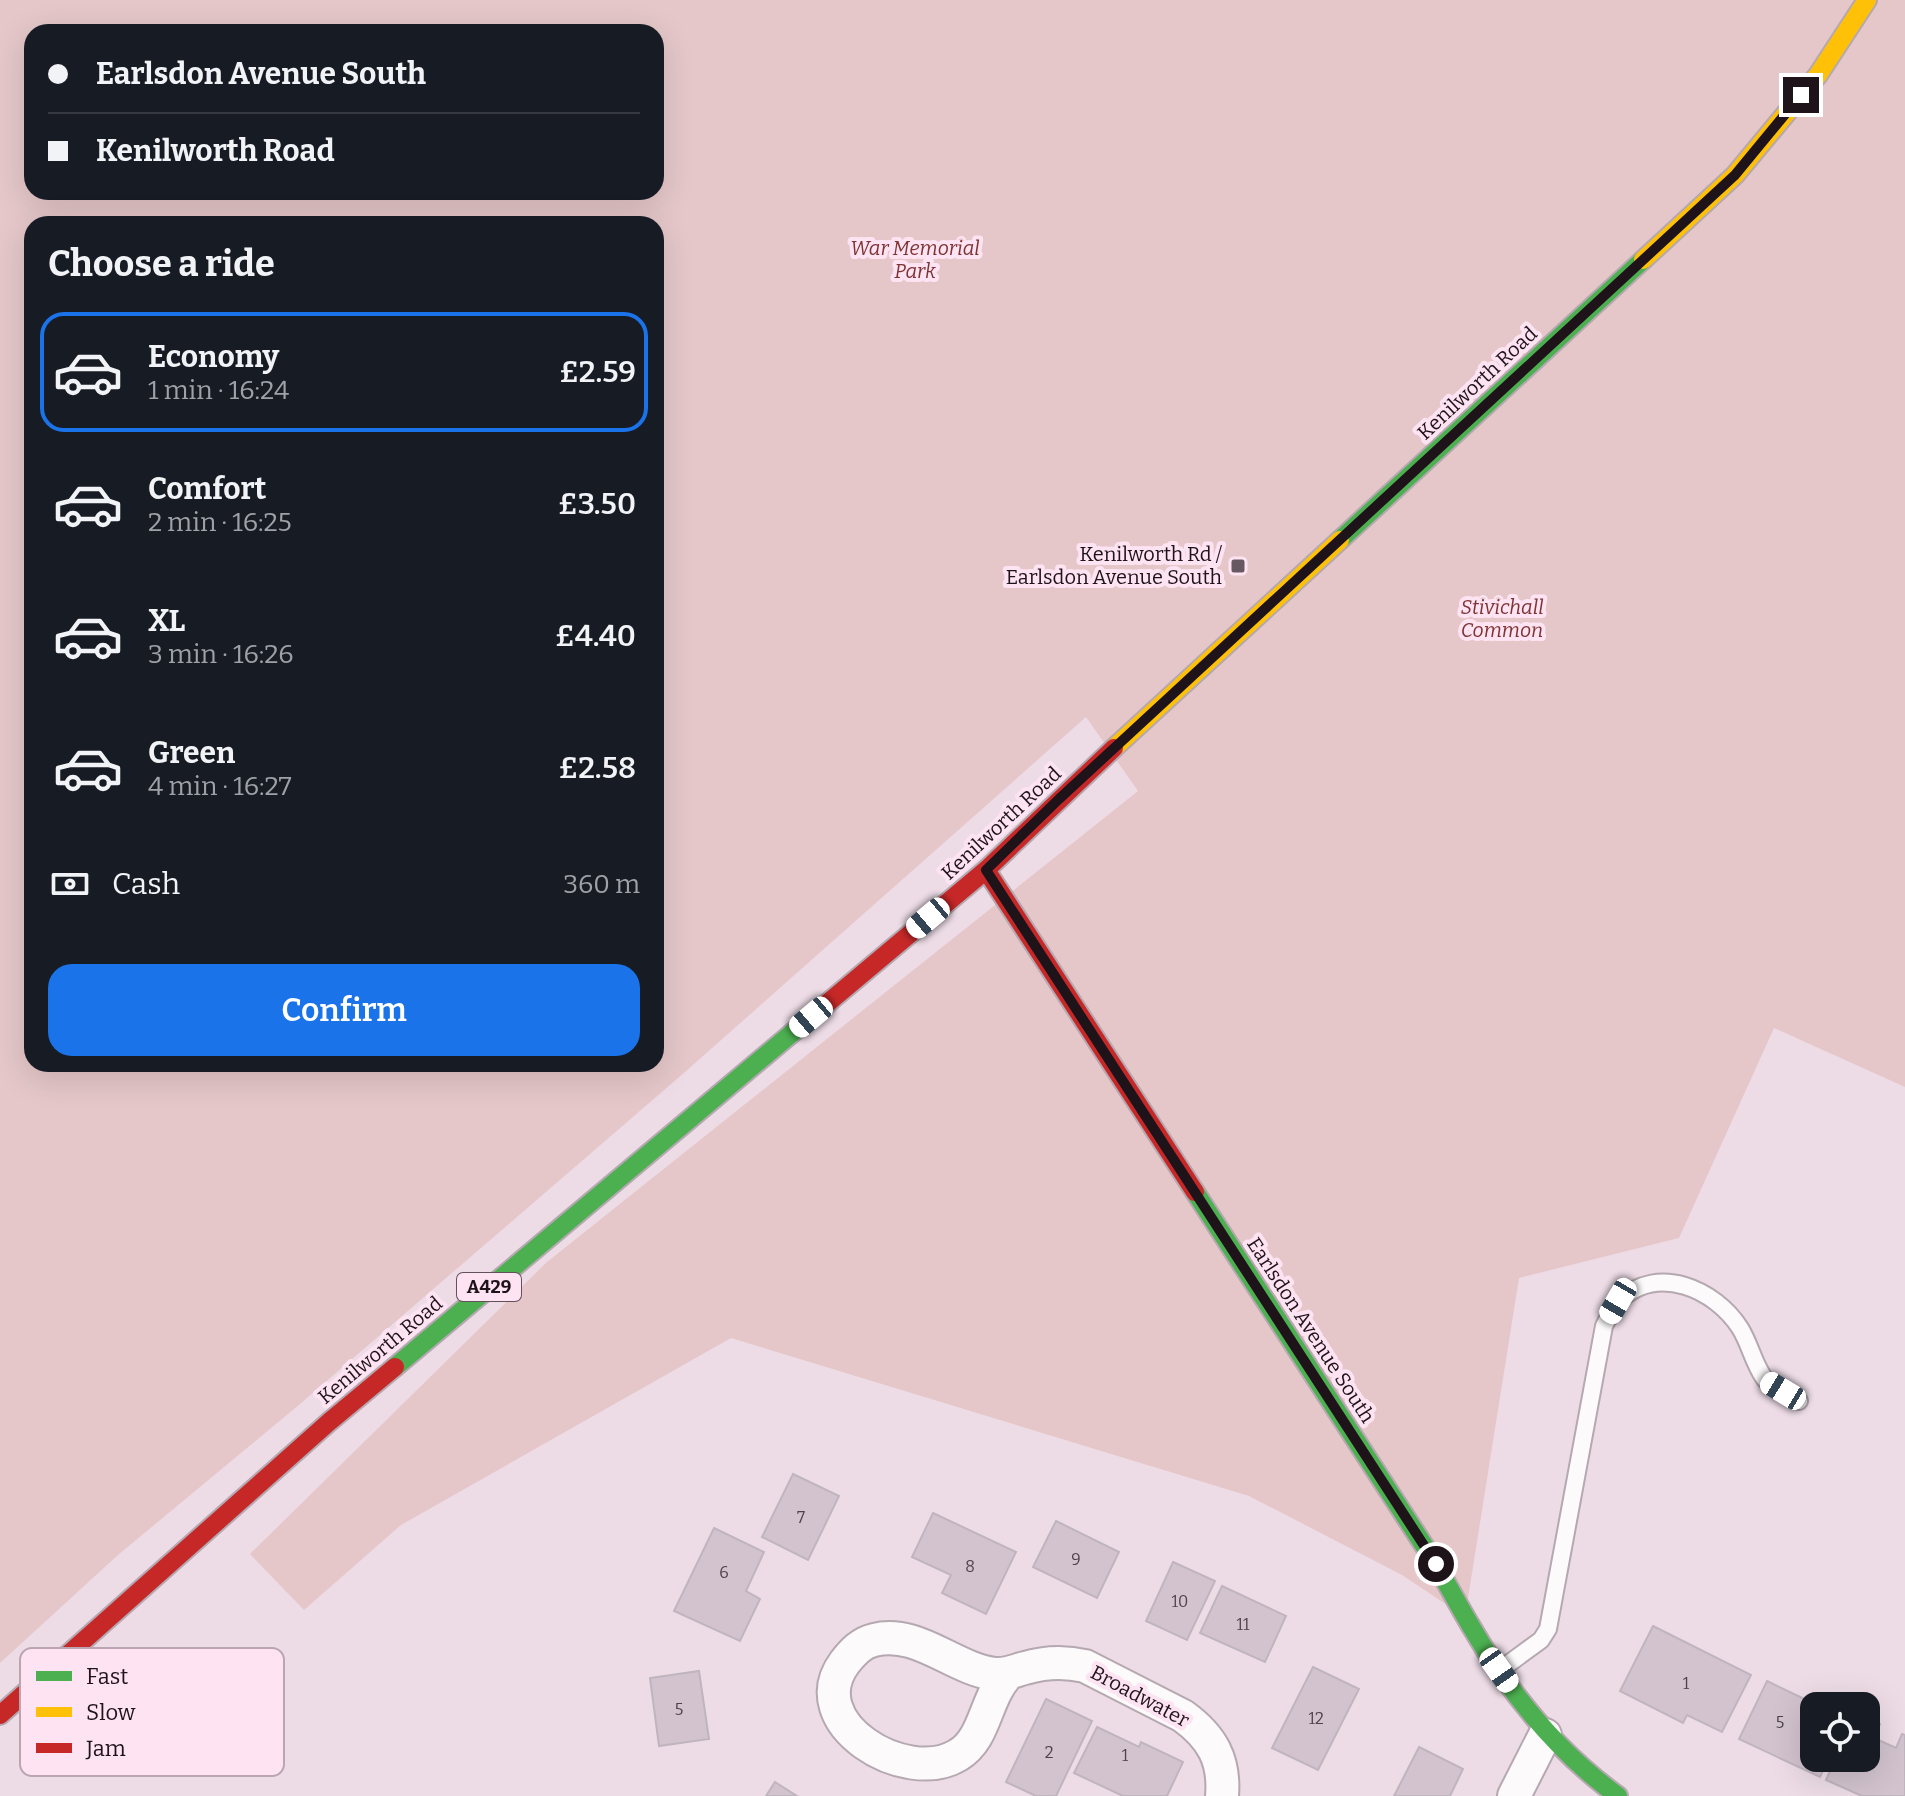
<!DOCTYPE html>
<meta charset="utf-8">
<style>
:root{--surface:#171b24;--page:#242831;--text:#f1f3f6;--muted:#9ea1a6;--line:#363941;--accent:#1a73e8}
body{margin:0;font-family:Bitter,serif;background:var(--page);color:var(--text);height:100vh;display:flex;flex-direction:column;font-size:30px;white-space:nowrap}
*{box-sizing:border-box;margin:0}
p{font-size:26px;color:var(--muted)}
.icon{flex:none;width:44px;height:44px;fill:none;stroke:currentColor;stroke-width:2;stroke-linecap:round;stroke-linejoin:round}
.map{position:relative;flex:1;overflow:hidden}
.panel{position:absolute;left:24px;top:216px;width:640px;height:856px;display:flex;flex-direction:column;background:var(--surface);border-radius:24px;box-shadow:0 8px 32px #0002}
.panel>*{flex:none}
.top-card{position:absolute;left:24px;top:24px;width:640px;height:176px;border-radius:24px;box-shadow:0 8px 32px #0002;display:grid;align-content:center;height:176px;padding:0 24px;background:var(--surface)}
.fabs{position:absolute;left:1800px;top:1692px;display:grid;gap:16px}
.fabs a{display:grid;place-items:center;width:80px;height:80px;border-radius:16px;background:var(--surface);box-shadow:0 8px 32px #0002;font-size:40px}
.end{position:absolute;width:36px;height:36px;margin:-18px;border:10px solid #1f131a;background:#fff;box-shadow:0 0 0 4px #fff}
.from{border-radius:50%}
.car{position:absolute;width:24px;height:48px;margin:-24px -12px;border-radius:10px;box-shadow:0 0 6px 2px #0007;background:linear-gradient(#fff 24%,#345 0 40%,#fff 0 76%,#345 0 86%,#fff 0)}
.top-card b{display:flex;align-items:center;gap:28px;height:76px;font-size:30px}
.top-card b+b{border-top:2px solid var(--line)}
.top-card i{width:20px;height:20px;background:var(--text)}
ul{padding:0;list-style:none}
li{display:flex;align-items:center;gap:24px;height:120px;margin:0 16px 12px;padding:0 8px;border:4px solid transparent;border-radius:24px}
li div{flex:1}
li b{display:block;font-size:30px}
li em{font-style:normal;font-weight:600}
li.current{border-color:var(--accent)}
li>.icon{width:72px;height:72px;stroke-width:1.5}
h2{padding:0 24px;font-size:36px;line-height:96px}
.pay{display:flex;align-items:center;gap:20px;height:88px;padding:0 24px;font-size:30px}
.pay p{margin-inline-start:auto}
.button{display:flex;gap:16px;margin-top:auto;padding:16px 24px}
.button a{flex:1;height:92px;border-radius:24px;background:var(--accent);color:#fff;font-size:32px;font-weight:600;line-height:92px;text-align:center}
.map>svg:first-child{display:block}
.green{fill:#e5c7c9;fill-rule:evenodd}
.building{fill:#d2c3cf;stroke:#c0b5be;stroke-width:2}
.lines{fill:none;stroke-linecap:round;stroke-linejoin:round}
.lane-casing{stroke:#b5a8b0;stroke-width:20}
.street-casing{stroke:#b5a8b0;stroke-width:36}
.fast-casing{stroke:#b5a8b0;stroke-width:22}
.slow-casing{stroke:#b5a8b0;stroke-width:22}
.jam-casing{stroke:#b5a8b0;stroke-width:22}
.lane{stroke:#fcfafb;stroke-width:16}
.street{stroke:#fcfafb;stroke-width:32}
.fast{stroke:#4caf50;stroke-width:18}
.slow{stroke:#ffc107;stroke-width:18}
.jam{stroke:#c62828;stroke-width:18}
.route{stroke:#1f131a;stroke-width:10}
.poi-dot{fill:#675961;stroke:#fee3f2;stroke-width:3}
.labels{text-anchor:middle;stroke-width:8;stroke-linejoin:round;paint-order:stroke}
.number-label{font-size:16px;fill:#4e424a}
.shield{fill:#fee3f2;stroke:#62515b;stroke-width:2}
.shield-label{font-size:18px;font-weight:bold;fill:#1f131a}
.park-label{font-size:20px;font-style:italic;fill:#7f3434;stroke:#fee3f2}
.street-label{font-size:20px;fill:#1f131a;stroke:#fee3f2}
.poi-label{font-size:20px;fill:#1f131a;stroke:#fee3f2;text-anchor:end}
.key{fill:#fee3f2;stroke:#bba5b1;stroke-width:2}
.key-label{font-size:22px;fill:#1f131a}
</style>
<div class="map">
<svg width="1905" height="1796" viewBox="0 0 1905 1796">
<rect width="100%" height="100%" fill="#eddce6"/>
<path class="green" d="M 0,0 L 1905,0 L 1905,1087 L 1774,1028 L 1679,1238 L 1519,1278 L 1465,1617 L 1402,1575 L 1249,1496 L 731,1338 L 401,1525 L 304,1610 L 250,1554 L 547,1262 L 1138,791 L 1086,717 L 685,1072 L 300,1404 L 118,1555 L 0,1663 ZM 32,32 L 656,32 L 656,192 L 32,192 ZM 32,224 L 656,224 L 656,1064 L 32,1064 Z"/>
<g class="building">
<path d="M 793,1474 L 839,1496 L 808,1560 L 762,1537 Z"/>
<path d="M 933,1513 L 1016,1552 L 986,1614 L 942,1593 L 951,1575 L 912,1557 Z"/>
<path d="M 1056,1521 L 1119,1552 L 1097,1598 L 1033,1567 Z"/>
<path d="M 714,1528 L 764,1552 L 746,1591 L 760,1599 L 740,1641 L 674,1611 Z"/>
<path d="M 1173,1562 L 1215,1581 L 1187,1640 L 1146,1621 Z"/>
<path d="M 1222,1586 L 1286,1616 L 1265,1662 L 1200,1633 Z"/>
<path d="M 1653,1626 L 1751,1675 L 1722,1732 L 1687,1715 L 1683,1723 L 1620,1691 Z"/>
<path d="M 1313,1667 L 1359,1689 L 1318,1770 L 1272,1748 Z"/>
<path d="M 699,1671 L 709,1739 L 659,1746 L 650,1678 Z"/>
<path d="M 1767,1681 L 1819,1706 L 1814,1706 L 1814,1758 L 1829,1758 L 1820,1777 L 1739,1739 Z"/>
<path d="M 1046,1699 L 1092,1721 L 1056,1796 L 1036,1796 L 1006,1782 Z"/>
<path d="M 1866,1718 L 1880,1724 L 1874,1738 L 1896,1748 L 1902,1734 L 1905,1735 L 1905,1796 L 1862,1796 L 1826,1780 L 1836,1758 L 1866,1758 Z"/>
<path d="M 1097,1727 L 1139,1747 L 1141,1742 L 1183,1762 L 1167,1796 L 1123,1796 L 1074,1773 Z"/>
<path d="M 1419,1747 L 1463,1769 L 1450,1796 L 1394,1796 Z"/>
<path d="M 775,1782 L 797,1796 L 766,1796 Z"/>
</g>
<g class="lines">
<g class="lane-casing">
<path id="lane" d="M 1500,1670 L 1541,1640 L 1548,1629 L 1604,1326 C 1609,1317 1613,1306 1620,1300 C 1658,1264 1715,1289 1740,1328 C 1750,1344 1753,1362 1764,1378 C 1772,1388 1788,1395 1799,1401"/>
</g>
<g class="street-casing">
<g id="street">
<path d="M 1008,1674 C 985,1697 986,1739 958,1755 C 906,1787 799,1723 845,1662 C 853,1652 861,1643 874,1640 C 918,1629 953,1669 995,1674 C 1006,1675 1014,1671 1025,1668 C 1045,1662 1064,1661 1085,1666 L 1183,1716 C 1212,1737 1225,1760 1222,1796"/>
<path d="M 1514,1796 L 1545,1735"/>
</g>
</g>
<g class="fast-casing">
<g id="fast">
<path d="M 1340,540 L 1643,260"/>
<path d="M 1195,1192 C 1271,1310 1347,1427 1423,1544 C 1441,1571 1455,1600 1472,1628 C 1510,1694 1556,1751 1618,1796"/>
<path d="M 395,1367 L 817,1012"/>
</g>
</g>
<g class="slow-casing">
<g id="slow">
<path d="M 1643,260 L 1735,175 L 1818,75 L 1867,0"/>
<path d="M 1114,748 L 1340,540"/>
</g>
</g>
<g class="jam-casing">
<g id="jam">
<path d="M 986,870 L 1195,1192"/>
<path d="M 817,1012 L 986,870 L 1114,748"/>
<path d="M 0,1715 L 329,1422 L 395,1367"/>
</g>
</g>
<use href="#lane" class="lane"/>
<use href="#street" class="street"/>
<use href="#fast" class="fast"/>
<use href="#slow" class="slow"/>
<use href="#jam" class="jam"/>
</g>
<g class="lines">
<path class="route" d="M 1436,1564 L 986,870 L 1059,799 L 1735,175 L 1801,95"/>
</g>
<rect class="poi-dot" x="1230" y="558" width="16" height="16" rx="4"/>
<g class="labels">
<g class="number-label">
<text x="801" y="1523">7</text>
<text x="1076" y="1565">9</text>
<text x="970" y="1572">8</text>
<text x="724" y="1578">6</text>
<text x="1180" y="1607">10</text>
<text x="1243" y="1630">11</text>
<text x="1686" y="1689">1</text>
<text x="679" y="1715">5</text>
<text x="1316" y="1724">12</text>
<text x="1780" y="1728">5</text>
<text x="1049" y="1758">2</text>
<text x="1125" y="1761">1</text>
</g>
<rect class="shield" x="457" y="1273" width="64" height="28" rx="6"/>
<g class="shield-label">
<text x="489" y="1293">A429</text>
</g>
<g class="park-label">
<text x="915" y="255">War Memorial<tspan x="915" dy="23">Park</tspan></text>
<text x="1502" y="614">Stivichall<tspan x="1502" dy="23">Common</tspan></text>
</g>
<g class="street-label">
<text transform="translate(1477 383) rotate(-43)" y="7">Kenilworth Road</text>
<text transform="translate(1001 823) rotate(-43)" y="7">Kenilworth Road</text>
<text transform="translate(1311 1330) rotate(57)" y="7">Earlsdon Avenue South</text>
<text transform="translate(380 1350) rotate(-40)" y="7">Kenilworth Road</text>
<text transform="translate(1140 1696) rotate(28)" y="7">Broadwater</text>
</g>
<g class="poi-label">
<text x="1222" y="561">Kenilworth Rd /<tspan x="1222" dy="23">Earlsdon Avenue South</tspan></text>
</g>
</g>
<rect x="20" y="1648" width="264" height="128" rx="12" class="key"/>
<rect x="36" y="1671" width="36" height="10" fill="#4caf50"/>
<rect x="36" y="1707" width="36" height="10" fill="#ffc107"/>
<rect x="36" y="1743" width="36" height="10" fill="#c62828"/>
<g class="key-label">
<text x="86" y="1684">Fast</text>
<text x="86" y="1720">Slow</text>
<text x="86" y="1756">Jam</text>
</g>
</svg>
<div class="fabs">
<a><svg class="icon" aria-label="locate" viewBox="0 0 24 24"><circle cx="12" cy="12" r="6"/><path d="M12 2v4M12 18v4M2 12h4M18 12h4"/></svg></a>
</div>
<i class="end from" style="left:1436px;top:1564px"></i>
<i class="end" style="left:1801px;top:95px"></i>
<i class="car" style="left:928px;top:918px;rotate:230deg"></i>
<i class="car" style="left:811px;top:1017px;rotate:230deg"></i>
<i class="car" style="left:1618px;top:1301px;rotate:210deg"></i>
<i class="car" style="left:1783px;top:1391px;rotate:301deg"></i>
<i class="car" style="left:1499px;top:1670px;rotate:145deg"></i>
<div class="top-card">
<b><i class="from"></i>Earlsdon Avenue South</b>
<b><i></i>Kenilworth Road</b>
</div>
<section class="panel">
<h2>Choose a ride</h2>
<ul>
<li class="current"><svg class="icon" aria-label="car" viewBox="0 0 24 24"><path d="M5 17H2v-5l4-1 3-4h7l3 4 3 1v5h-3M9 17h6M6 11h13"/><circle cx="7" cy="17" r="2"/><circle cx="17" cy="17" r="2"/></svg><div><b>Economy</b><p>1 min · 16:24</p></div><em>£2.59</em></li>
<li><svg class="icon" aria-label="car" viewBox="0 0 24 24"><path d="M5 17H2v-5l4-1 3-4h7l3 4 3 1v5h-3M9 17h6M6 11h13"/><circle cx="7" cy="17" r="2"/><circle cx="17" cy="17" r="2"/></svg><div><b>Comfort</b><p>2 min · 16:25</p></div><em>£3.50</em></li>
<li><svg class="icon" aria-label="car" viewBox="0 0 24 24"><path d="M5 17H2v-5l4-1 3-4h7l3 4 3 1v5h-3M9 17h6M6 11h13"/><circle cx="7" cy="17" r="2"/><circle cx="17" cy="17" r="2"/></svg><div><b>XL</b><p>3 min · 16:26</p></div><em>£4.40</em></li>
<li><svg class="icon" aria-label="car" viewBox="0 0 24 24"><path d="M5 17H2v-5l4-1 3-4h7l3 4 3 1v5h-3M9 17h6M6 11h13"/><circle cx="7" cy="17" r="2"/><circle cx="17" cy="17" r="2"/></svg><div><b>Green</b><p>4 min · 16:27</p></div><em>£2.58</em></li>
</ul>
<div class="pay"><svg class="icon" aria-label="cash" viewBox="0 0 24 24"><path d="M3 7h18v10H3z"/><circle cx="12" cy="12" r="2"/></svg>Cash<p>360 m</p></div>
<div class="button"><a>Confirm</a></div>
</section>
</div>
